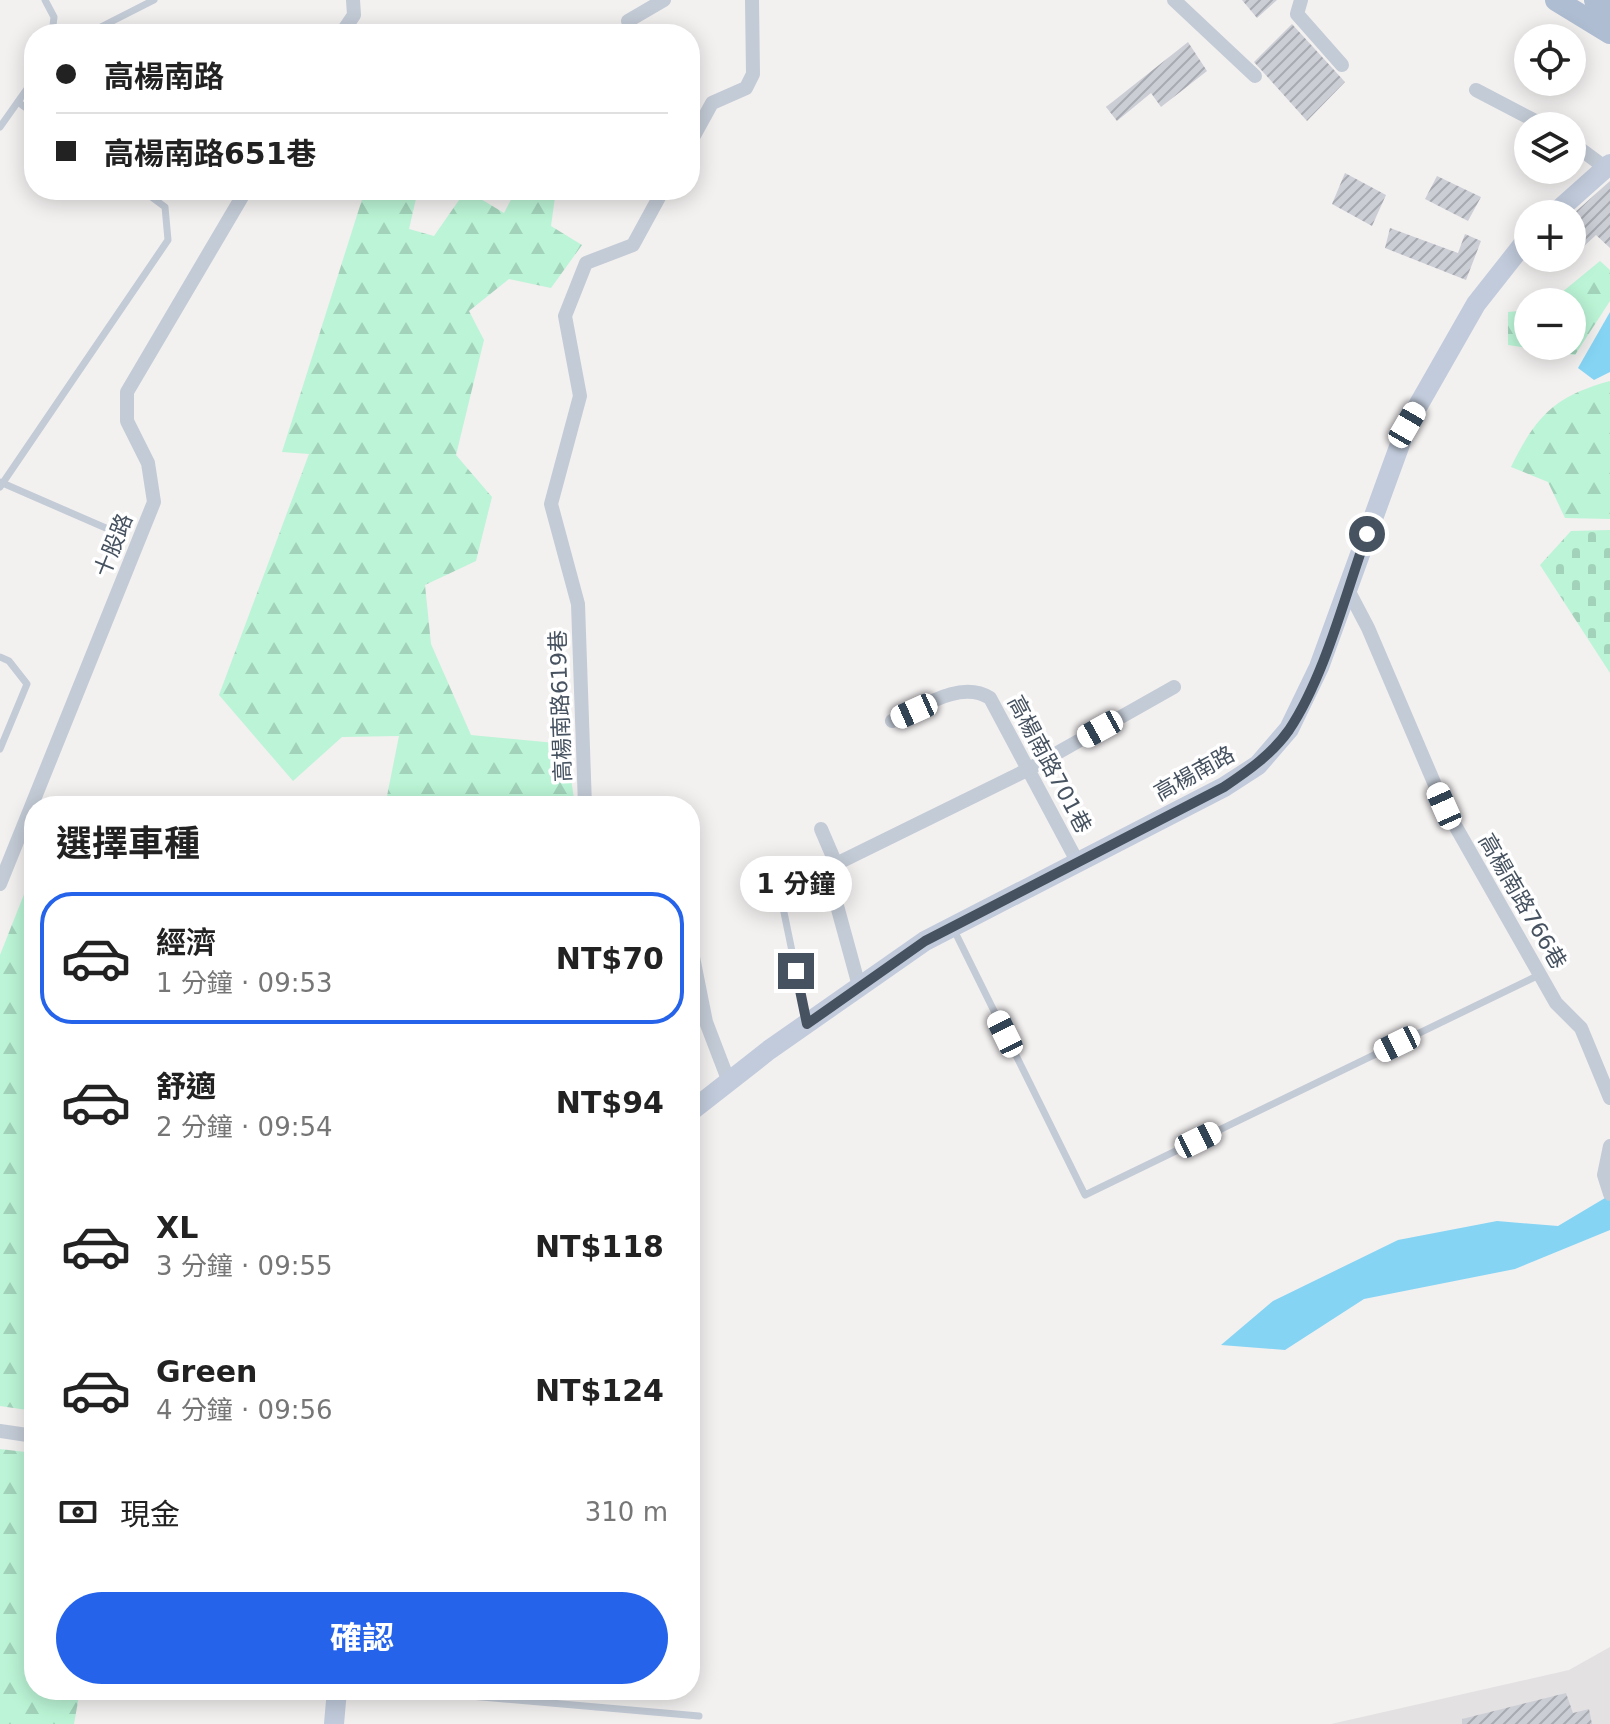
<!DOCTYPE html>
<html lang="zh-TW">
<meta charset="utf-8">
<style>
:root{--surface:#fff;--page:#f6f6f6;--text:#222;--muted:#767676;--line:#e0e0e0;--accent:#2563eb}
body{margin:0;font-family:"DejaVu Sans","Noto Sans TC",sans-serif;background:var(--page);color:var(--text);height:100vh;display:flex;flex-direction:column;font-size:30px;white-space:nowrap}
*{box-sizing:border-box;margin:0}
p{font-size:26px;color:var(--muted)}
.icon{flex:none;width:44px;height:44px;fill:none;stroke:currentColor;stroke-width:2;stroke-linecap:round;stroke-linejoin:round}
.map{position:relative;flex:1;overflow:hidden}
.drawer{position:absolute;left:24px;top:796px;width:676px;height:904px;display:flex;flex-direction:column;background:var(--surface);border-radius:32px;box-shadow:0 4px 20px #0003}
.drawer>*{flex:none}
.top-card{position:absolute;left:24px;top:24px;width:676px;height:176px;border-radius:32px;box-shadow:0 4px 20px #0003;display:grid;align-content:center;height:176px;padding:0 32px;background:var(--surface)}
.controls{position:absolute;left:1514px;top:24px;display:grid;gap:16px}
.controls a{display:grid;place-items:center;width:72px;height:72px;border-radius:50%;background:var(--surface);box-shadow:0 4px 20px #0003;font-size:40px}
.end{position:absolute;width:36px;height:36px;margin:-18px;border:10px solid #465260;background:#fff;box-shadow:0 0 0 4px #fff}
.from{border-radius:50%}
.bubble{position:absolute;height:56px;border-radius:28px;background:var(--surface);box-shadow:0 4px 20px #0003;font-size:26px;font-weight:700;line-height:56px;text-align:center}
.car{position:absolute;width:24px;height:48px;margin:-24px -12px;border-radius:10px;box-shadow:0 0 6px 2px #0007;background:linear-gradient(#fff 24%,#345 0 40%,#fff 0 76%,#345 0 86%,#fff 0)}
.top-card b{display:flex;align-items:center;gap:28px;height:76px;font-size:30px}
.top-card b+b{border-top:2px solid var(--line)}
.top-card i{width:20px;height:20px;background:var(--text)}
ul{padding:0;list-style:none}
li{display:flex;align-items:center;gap:24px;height:132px;margin:0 16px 12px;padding:0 16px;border:4px solid transparent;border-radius:32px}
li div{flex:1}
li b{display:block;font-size:30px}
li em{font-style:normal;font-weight:700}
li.on{border-color:var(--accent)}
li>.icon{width:72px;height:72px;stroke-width:1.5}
h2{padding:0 32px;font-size:36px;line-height:96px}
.pay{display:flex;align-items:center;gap:20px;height:88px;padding:0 32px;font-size:30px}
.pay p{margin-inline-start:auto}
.primary-button{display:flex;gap:16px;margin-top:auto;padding:16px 32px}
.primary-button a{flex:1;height:92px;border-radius:48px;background:var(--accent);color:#fff;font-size:32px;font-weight:700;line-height:92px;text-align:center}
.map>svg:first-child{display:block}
.education{fill:#e4e1e2}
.forest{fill:url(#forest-firs)}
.cemetery{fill:url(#cemetery-stones)}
.water{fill:#85d4f4}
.building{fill:url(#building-hatch)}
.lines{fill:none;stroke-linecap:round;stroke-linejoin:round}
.lane{stroke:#c3cbd6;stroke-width:7}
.street{stroke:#c3cbd6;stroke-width:14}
.secondary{stroke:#c1cbdb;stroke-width:20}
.primary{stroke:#aebdd1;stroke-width:22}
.route{stroke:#465260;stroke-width:10}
.labels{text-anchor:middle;stroke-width:7;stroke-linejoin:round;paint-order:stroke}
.street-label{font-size:22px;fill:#465260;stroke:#fff}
</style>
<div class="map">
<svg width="1610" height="1724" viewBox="0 0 1610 1724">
<defs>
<pattern id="forest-firs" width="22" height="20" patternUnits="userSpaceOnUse" patternTransform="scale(2)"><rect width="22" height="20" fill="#bbf4d6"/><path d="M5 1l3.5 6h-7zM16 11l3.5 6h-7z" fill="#a2d3ba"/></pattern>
<pattern id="cemetery-stones" width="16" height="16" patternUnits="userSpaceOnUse" patternTransform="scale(2)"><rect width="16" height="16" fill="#bbf4d6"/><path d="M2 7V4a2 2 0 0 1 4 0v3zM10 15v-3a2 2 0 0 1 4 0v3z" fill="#a2d3ba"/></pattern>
<pattern id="building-hatch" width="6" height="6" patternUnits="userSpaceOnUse" patternTransform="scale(2)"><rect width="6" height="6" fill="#ccced6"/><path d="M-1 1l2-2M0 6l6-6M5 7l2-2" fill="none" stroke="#a7aab1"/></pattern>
</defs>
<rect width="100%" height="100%" fill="#f3f0f0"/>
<path class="education" d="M 1610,1647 L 1610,1724 L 1331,1724 L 1569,1670 Z"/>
<g class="forest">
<path d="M 365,190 L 418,190 L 409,229 L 434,236 L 466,190 L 504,213 L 516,190 L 556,190 L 551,226 L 582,245 L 551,288 L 509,279 L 469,311 L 484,340 L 456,455 L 492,497 L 476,561 L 425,585 L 431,644 L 471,735 L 566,744 L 575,806 L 385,806 L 399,736 L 342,737 L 293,781 L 219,695 L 309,454 L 282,452 Z"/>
<path d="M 1600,261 L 1610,270 L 1610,301 L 1575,355 L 1508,345 L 1508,312 L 1528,310 L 1528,346 L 1572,346 L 1572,302 L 1550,302 Z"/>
<path d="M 1610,381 L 1610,519 L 1565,518 L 1548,482 L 1511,467 C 1536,416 1555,396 1610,381 Z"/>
<path d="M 34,869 L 34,1411 L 0,1406 L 0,955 Z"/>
<path d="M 0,1449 L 34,1453 L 34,1690 L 80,1690 L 74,1724 L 0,1724 Z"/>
</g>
<path class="cemetery" d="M 1610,530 L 1610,673 L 1540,565 L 1571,531 Z"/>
<g class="water">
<path d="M 1610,312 L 1610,372 L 1594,380 L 1578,368 Z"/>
<path d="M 1610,1195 L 1610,1230 L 1515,1269 L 1364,1299 L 1285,1350 L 1221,1345 L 1273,1301 L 1398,1240 L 1497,1221 L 1558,1226 Z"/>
</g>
<g class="building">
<path d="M 1242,0 L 1277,0 L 1257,18 Z"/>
<path d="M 1292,24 L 1345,82 L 1307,121 L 1254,62 Z"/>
<path d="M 1188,42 L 1207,71 L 1161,107 L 1151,93 L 1117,121 L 1106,107 Z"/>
<path d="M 1345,173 L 1386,195 L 1372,226 L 1332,204 Z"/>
<path d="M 1437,176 L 1481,197 L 1468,221 L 1425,199 Z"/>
<path d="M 1610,181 L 1610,248 L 1596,235 L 1582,248 L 1572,238 L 1572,215 Z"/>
<path d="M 1390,228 L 1458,253 L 1465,234 L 1481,241 L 1466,280 L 1385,248 Z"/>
<path d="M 1566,1693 L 1573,1713 L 1589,1709 L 1592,1724 L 1462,1724 L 1462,1719 Z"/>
</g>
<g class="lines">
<g class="lane">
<path d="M 45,0 L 54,17 L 52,34"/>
<path d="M 87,34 L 154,0"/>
<path d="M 18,102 L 34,114"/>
<path d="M 0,127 L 34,79"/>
<path d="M 0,482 L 115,532"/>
<path d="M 0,487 L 168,240 L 165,207 L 142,190"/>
<path d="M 0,657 L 9,661 L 27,684 L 0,749"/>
<path d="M 774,864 L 806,1019"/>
<path d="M 953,928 L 1085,1195 L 1539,975"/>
<path d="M 401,1690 L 699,1716"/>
</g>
<g class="street">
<path d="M 1174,0 L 1255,76"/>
<path d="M 1301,0 L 1297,14 L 1342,65"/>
<path d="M 628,21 L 664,0"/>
<path d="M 341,34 L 354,15 L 353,0"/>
<path d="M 1476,90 L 1545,126"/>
<path d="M 690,143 L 712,103 L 746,88 L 753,74 L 752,0"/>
<path d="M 1572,143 L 1606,168"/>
<path d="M 1347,588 L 1368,628 L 1444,806 L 1556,1003 L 1581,1028 L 1610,1098"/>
<path d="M 892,721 C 921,708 960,679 990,698 L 1077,861"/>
<path d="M 585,806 L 578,604 L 551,504 L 580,396 L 565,316 L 586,263 L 633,245 L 663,190"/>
<path d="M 821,829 L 836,864 L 836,902 L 859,986"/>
<path d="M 836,864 L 1027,770 L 1174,687"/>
<path d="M 0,884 L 154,502 L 148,463 L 127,421 L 127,392 L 246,190"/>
<path d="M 691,947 L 706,1022 L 729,1082"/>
<path d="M 1610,1146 L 1604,1175 L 1610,1194"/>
<path d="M 0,1431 L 34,1436"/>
</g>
<g class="secondary">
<path d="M 1554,214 L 1610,164"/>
<path d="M 690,1112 L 769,1050 L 925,941 L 1224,787 L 1258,765 L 1289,729 L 1319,667 L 1407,425 L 1476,304 L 1528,238"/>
<path d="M 334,1724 L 337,1690"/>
</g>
<g class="primary">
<path d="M 1556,0 L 1610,33"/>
<path d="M 1595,0 L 1610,9"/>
</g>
</g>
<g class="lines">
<path class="route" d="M 796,971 L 807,1024 L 925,941 L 1224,787 C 1248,771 1272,754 1289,730 C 1325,676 1345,595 1367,534"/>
</g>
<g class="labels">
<g class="street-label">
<text transform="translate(113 545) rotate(-68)" y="8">十股路</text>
<text transform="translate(560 706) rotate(-92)" y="8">高楊南路619巷</text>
<text transform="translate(1050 764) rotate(62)" y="8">高楊南路701巷</text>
<text transform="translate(1194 773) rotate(-29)" y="8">高楊南路</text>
<text transform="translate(1523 901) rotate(60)" y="8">高楊南路766巷</text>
</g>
</g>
</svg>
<div class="controls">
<a><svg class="icon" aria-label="locate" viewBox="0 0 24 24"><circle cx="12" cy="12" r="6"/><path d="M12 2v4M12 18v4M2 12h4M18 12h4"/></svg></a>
<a><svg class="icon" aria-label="layers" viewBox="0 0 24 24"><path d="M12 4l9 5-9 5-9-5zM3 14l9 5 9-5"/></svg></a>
<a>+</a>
<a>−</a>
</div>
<i class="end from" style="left:1367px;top:534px"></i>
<i class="end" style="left:796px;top:971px"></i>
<div class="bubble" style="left:740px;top:856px;width:112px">1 分鐘</div>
<i class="car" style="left:1407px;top:425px;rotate:30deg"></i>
<i class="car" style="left:914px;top:711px;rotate:246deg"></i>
<i class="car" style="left:1100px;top:729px;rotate:241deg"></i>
<i class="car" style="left:1444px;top:806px;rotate:336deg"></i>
<i class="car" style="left:1005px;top:1034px;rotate:334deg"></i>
<i class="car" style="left:1397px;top:1044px;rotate:244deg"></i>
<i class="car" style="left:1198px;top:1140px;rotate:64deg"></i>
<div class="top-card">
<b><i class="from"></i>高楊南路</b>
<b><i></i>高楊南路651巷</b>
</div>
<section class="drawer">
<h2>選擇車種</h2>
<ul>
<li class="on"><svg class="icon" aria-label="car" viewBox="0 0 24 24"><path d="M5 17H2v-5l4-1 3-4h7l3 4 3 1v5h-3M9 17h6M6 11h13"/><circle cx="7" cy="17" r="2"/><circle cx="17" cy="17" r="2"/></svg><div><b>經濟</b><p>1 分鐘 · 09:53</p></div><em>NT$70</em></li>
<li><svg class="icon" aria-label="car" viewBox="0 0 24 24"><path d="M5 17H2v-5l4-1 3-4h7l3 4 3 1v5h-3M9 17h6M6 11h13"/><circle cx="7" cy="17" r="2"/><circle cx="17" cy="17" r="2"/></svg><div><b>舒適</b><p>2 分鐘 · 09:54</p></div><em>NT$94</em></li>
<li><svg class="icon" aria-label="car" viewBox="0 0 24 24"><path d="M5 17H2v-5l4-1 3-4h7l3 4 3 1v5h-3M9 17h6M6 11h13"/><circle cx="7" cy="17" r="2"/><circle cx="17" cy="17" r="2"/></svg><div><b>XL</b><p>3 分鐘 · 09:55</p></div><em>NT$118</em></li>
<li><svg class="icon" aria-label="car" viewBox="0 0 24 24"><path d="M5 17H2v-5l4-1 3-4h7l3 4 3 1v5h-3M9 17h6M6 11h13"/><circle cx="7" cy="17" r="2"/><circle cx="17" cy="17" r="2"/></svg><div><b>Green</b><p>4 分鐘 · 09:56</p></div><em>NT$124</em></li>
</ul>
<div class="pay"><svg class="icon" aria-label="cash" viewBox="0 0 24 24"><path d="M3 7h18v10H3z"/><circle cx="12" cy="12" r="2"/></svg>現金<p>310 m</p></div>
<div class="primary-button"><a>確認</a></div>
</section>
</div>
